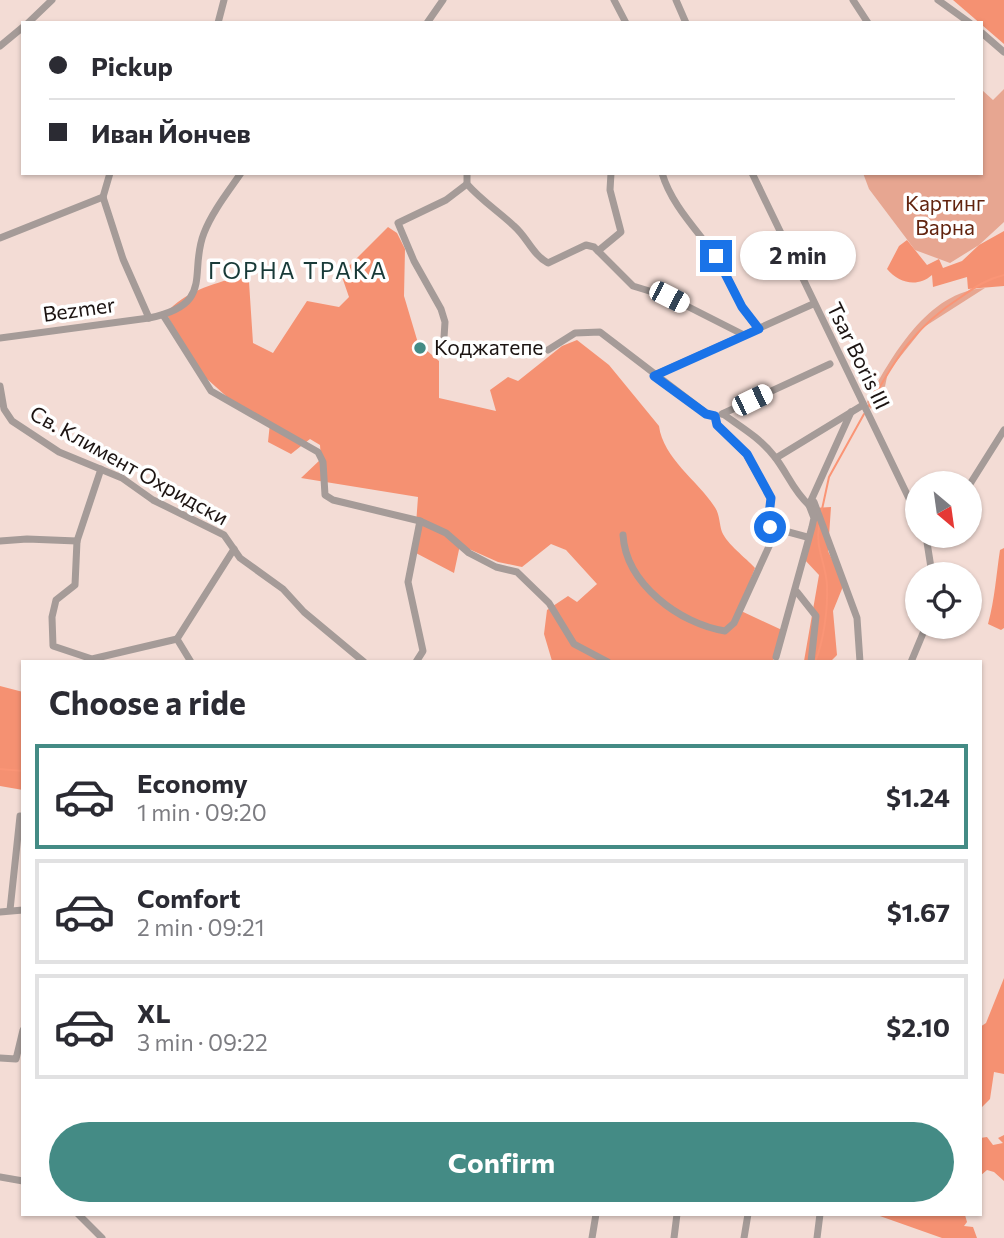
<!DOCTYPE html>
<meta charset="utf-8">
<style>
:root{--surface:#fff;--page:#f7f7f7;--text:#2b2b33;--muted:#7c7c81;--line:#e1e1e2;--accent:#448b85}
body{margin:0;font-family:Commissioner,sans-serif;background:var(--page);color:var(--text);height:100vh;display:flex;flex-direction:column;font-size:26px;white-space:nowrap}
*{box-sizing:border-box;margin:0}
p{font-size:23px;color:var(--muted)}
.icon{flex:none;width:38px;height:38px;fill:none;stroke:currentColor;stroke-width:2;stroke-linecap:round;stroke-linejoin:round}
.map{position:relative;flex:1;overflow:hidden}
.sheet{position:absolute;left:21px;top:660px;width:961px;height:556px;display:flex;flex-direction:column;background:var(--surface);border-radius:0px;box-shadow:0 2px 5px #0004}
.sheet>*{flex:none}
.hud{position:absolute;left:21px;top:21px;width:962px;height:154px;border-radius:0px;box-shadow:0 2px 5px #0004;display:grid;align-content:center;height:154px;padding:0 28px;background:var(--surface)}
.needle{width:46px;rotate:151deg}
.tools{position:absolute;left:905px;top:471px;display:grid;gap:14px}
.tools a{display:grid;place-items:center;width:77px;height:77px;border-radius:50%;background:var(--surface);box-shadow:0 2px 5px #0004;font-size:35px}
.end{position:absolute;width:32px;height:32px;margin:-16px;border:9px solid #1a73e8;background:#fff;box-shadow:0 0 0 4px #fff}
.from{border-radius:50%}
.bubble{position:absolute;height:49px;border-radius:24px;background:var(--surface);box-shadow:0 2px 5px #0004;font-size:23px;font-weight:700;line-height:49px;text-align:center}
.car{position:absolute;width:21px;height:42px;margin:-21px -10px;border-radius:9px;box-shadow:0 0 5px 2px #0007;background:linear-gradient(#fff 24%,#345 0 40%,#fff 0 76%,#345 0 86%,#fff 0)}
.hud b{display:flex;align-items:center;gap:24px;height:66px;font-size:26px}
.hud b+b{border-top:2px solid var(--line)}
.hud i{width:18px;height:18px;background:var(--text)}
ul{padding:0;list-style:none}
li{display:flex;align-items:center;gap:21px;height:105px;margin:0 14px 10px;padding:0 14px;border:4px solid var(--line);border-radius:0px}
li div{flex:1}
li b{display:block;font-size:26px}
li em{font-style:normal;font-weight:700}
li.on{border-color:var(--accent)}
li>.icon{width:63px;height:63px;stroke-width:1.5}
h2{padding:0 28px;font-size:32px;line-height:84px}
.cta{display:flex;gap:14px;margin-top:auto;padding:14px 28px}
.cta a{flex:1;height:80px;border-radius:42px;background:var(--accent);color:#fff;font-size:28px;font-weight:700;line-height:80px;text-align:center}
.map>svg:first-child{display:block}
.green{fill:#e7a691}
.forest{fill:#f59172}
.lines{fill:none;stroke-linecap:round;stroke-linejoin:round}
.stream{stroke:#fa9576;stroke-width:2}
.minor{stroke:#a59b98;stroke-width:7}
.route{stroke:#1a73e8;stroke-width:9}
.poi-dot{fill:#448b85;stroke:#fff;stroke-width:2.5}
.labels{text-anchor:middle;stroke-width:7;stroke-linejoin:round;paint-order:stroke}
.park-label{font-size:21px;fill:#62240f;stroke:#fff}
.street-label{font-size:21px;fill:#1c1412;stroke:#fff}
.poi-label{font-size:21px;fill:#1c1412;stroke:#fff;text-anchor:start}
.neighbourhood-label{font-size:23px;letter-spacing:2px;fill:#183a38;stroke:#fff}
</style>
<div class="map">
<svg width="1004" height="1238" viewBox="0 0 1004 1238">
<rect width="100%" height="100%" fill="#f3dcd5"/>
<g class="green">
<path d="M 1004,89 L 1004,222 L 979,245 L 950,263 L 915,250 L 869,189 L 863,173 L 982,173 L 982,90 L 993,100 Z"/>
<path d="M 985,288 L 924,327 L 888,372 L 883,396 L 870,409 L 867,402 C 891,357 928,291 985,288 Z"/>
</g>
<g class="forest">
<path d="M 953,0 L 1004,0 L 1004,44 Z"/>
<path d="M 388,227 L 397,233 L 405,249 L 404,296 L 418,343 L 439,361 L 439,398 L 496,411 L 490,390 L 508,377 L 518,381 L 562,346 L 577,340 L 609,365 L 659,426 C 663,458 698,481 714,506 C 720,514 719,523 722,532 C 727,544 746,558 755,568 L 739,610 L 782,630 L 773,661 L 552,661 L 544,634 L 547,610 L 568,596 L 577,602 L 597,584 L 566,550 L 551,544 L 522,567 L 498,562 L 460,545 L 454,573 L 414,552 L 418,497 L 301,478 L 321,459 L 320,445 L 310,439 L 291,454 L 268,442 L 270,423 L 235,404 L 197,370 L 166,313 C 185,292 211,284 239,277 L 249,282 L 253,343 L 273,353 L 307,301 L 339,307 L 349,297 L 341,274 Z"/>
<path d="M 1004,231 L 1004,286 L 968,289 L 967,277 L 933,287 L 932,275 C 917,288 899,283 887,269 L 899,246 L 907,240 L 927,265 L 939,259 L 943,268 L 962,261 L 979,245 Z"/>
<path d="M 831,507 L 828,551 L 844,584 L 833,611 L 837,655 L 831,661 L 804,661 L 819,575 L 804,559 L 814,508 Z"/>
<path d="M 1004,548 L 1004,628 L 1001,630 L 988,624 C 995,598 996,576 1000,550 Z"/>
<path d="M 0,686 L 23,692 L 23,790 L 0,786 Z"/>
<path d="M 1004,978 L 1004,1074 L 994,1072 L 990,1099 L 980,1109 L 980,1027 L 986,1023 Z"/>
<path d="M 1004,1135 L 1004,1181 L 994,1172 L 987,1170 L 980,1176 L 980,1138 L 987,1137 L 993,1145 L 1003,1143 L 998,1138 Z"/>
<path d="M 877,1215 L 965,1215 L 967,1222 L 964,1226 L 973,1227 L 977,1238 L 942,1238 Z"/>
</g>
<g class="lines">
<g class="stream">
<path d="M 869,406 C 895,359 914,327 961,297 C 975,287 987,279 1004,275"/>
<path d="M 821,514 L 829,477 L 864,414"/>
<path d="M 815,662 C 824,640 828,609 827,585 C 826,564 815,548 819,526"/>
<path d="M 0,769 L 23,771"/>
</g>
<g class="minor">
<path d="M 614,0 L 626,23"/>
<path d="M 676,0 L 686,23"/>
<path d="M 853,0 L 868,23"/>
<path d="M 938,0 L 970,23"/>
<path d="M 28,23 L 52,0"/>
<path d="M 218,23 L 224,0"/>
<path d="M 427,23 L 443,0"/>
<path d="M 982,33 L 1004,52"/>
<path d="M 0,46 L 23,27"/>
<path d="M 467,173 L 467,184 C 481,200 498,211 514,226 C 527,237 532,254 548,263 L 586,245 L 594,247 L 633,286 L 669,297 L 744,335"/>
<path d="M 662,173 C 671,204 696,229 715,255 C 731,278 738,308 759,329"/>
<path d="M 752,173 L 917,515"/>
<path d="M 103,197 L 123,259 L 149,318"/>
<path d="M 103,197 L 110,173"/>
<path d="M 0,238 L 103,197"/>
<path d="M 598,251 L 621,232 L 610,190 L 611,173"/>
<path d="M 163,315 L 211,391 L 318,452 L 323,462 L 325,495 L 333,500 L 420,521 L 446,533 L 469,553 L 496,567 L 517,572 L 549,603 L 574,644 L 608,662"/>
<path d="M 0,338 L 149,318 C 216,304 188,273 204,233 C 212,212 228,192 241,173"/>
<path d="M 548,350 L 575,333 L 600,332 L 706,413 L 715,416"/>
<path d="M 443,353 L 445,322 L 441,309 L 414,261 L 398,223 L 446,200 L 467,184"/>
<path d="M 655,375 L 813,304"/>
<path d="M 0,386 L 4,409 L 12,421 L 59,452 L 122,478 L 153,500 L 224,535 L 240,558 L 283,589 L 304,612 L 364,662"/>
<path d="M 722,414 L 830,364"/>
<path d="M 723,414 C 741,427 760,438 774,456 C 787,472 793,491 809,505"/>
<path d="M 715,416 L 717,425 L 746,454 L 771,498 L 768,523 L 770,527 L 807,537"/>
<path d="M 776,458 L 863,405"/>
<path d="M 101,469 L 77,541 L 75,585 L 56,600 L 52,617 L 53,646 L 92,659 L 177,639"/>
<path d="M 970,484 L 1004,430"/>
<path d="M 814,502 L 857,618 L 860,662"/>
<path d="M 623,535 C 626,584 680,624 725,631 L 734,623 L 776,531"/>
<path d="M 926,536 L 932,574"/>
<path d="M 0,541 L 27,539 L 77,541"/>
<path d="M 797,592 L 816,616 L 811,662"/>
<path d="M 776,657 L 812,527 L 814,518 L 809,505 L 851,412"/>
<path d="M 191,662 L 177,639 L 234,549"/>
<path d="M 416,662 L 423,651 L 408,582 L 420,521"/>
<path d="M 911,662 L 926,626"/>
<path d="M 10,910 L 20,816"/>
<path d="M 0,912 L 23,910"/>
<path d="M 0,1058 L 16,1059 L 23,1030"/>
<path d="M 0,1177 L 23,1181"/>
<path d="M 78,1214 L 102,1238"/>
<path d="M 592,1238 L 596,1214"/>
<path d="M 674,1238 L 677,1214"/>
<path d="M 744,1238 L 748,1214"/>
<path d="M 817,1238 L 820,1214"/>
</g>
</g>
<g class="lines">
<path class="route" d="M 716,256 L 742,307 L 759,329 L 654,376 L 706,414 L 715,416 L 717,425 L 747,454 L 771,498 L 768,523 L 770,527"/>
</g>
<circle class="poi-dot" cx="420" cy="348" r="7"/>
<g class="labels">
<g class="park-label">
<text x="945" y="211">Картинг<tspan x="945" dy="24">Варна</tspan></text>
</g>
<g class="street-label">
<text transform="translate(79 310) rotate(-8)" y="7">Bezmer</text>
<text transform="translate(858 356) rotate(64)" y="7">Tsar Boris III</text>
<text transform="translate(129 466) rotate(29)" y="7">Св. Климент Охридски</text>
</g>
<g class="poi-label">
<text x="434" y="355">Коджатепе</text>
</g>
<g class="neighbourhood-label">
<text x="298" y="279">ГОРНА ТРАКА</text>
</g>
</g>
</svg>
<div class="tools">
<a><svg class="needle" viewBox="-14 -14 28 28"><path d="M0-13l5 13h-10z" fill="#e53935"/><path d="M0 13l5-13h-10z" fill="#7c7c81"/></svg></a>
<a><svg class="icon" aria-label="locate" viewBox="0 0 24 24"><circle cx="12" cy="12" r="6"/><path d="M12 2v4M12 18v4M2 12h4M18 12h4"/></svg></a>
</div>
<i class="end from" style="left:770px;top:527px"></i>
<i class="end" style="left:716px;top:256px"></i>
<div class="bubble" style="left:740px;top:231px;width:116px">2 min</div>
<i class="car" style="left:669px;top:297px;rotate:117deg"></i>
<i class="car" style="left:752px;top:400px;rotate:64deg"></i>
<div class="hud">
<b><i class="from"></i>Pickup</b>
<b><i></i>Иван Йончев</b>
</div>
<section class="sheet">
<h2>Choose a ride</h2>
<ul>
<li class="on"><svg class="icon" aria-label="car" viewBox="0 0 24 24"><path d="M5 17H2v-5l4-1 3-4h7l3 4 3 1v5h-3M9 17h6M6 11h13"/><circle cx="7" cy="17" r="2"/><circle cx="17" cy="17" r="2"/></svg><div><b>Economy</b><p>1 min · 09:20</p></div><em>$1.24</em></li>
<li><svg class="icon" aria-label="car" viewBox="0 0 24 24"><path d="M5 17H2v-5l4-1 3-4h7l3 4 3 1v5h-3M9 17h6M6 11h13"/><circle cx="7" cy="17" r="2"/><circle cx="17" cy="17" r="2"/></svg><div><b>Comfort</b><p>2 min · 09:21</p></div><em>$1.67</em></li>
<li><svg class="icon" aria-label="car" viewBox="0 0 24 24"><path d="M5 17H2v-5l4-1 3-4h7l3 4 3 1v5h-3M9 17h6M6 11h13"/><circle cx="7" cy="17" r="2"/><circle cx="17" cy="17" r="2"/></svg><div><b>XL</b><p>3 min · 09:22</p></div><em>$2.10</em></li>
</ul>
<div class="cta"><a>Confirm</a></div>
</section>
</div>
